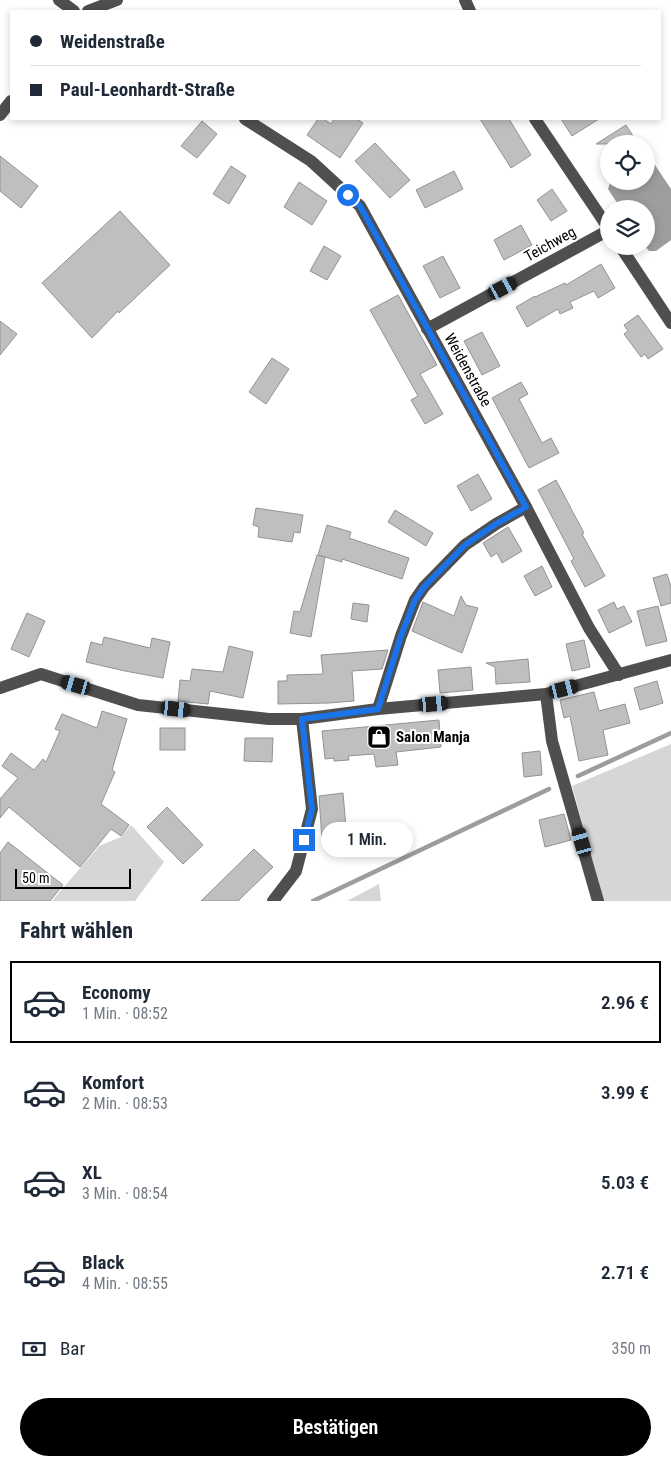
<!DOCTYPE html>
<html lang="de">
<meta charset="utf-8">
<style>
:root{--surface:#fff;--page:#f6f6f7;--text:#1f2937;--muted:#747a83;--line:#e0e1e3;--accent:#000}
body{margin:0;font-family:"Roboto Condensed",sans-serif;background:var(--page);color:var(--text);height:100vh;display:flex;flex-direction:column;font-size:19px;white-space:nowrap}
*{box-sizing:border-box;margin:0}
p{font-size:16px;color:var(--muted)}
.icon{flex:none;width:28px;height:28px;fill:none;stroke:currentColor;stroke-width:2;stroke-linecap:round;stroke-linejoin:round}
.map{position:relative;height:901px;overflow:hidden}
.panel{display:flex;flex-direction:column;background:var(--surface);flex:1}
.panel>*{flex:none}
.top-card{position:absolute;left:10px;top:10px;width:651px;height:110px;border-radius:0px;box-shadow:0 2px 8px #0003;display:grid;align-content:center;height:110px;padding:0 20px;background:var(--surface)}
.controls{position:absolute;left:600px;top:135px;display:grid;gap:10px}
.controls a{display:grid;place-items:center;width:55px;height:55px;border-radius:50%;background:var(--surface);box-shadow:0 2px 8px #0003;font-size:25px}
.scale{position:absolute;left:15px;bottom:12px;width:116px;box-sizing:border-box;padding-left:5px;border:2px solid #000;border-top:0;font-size:14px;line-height:18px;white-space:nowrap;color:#000;-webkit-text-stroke:4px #fff;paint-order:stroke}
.end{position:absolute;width:22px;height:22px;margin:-11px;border:6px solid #1a73e8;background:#fff;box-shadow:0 0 0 2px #fff}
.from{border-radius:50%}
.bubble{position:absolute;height:35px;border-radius:18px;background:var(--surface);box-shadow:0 2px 8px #0003;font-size:16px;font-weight:600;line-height:35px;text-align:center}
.car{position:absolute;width:15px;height:30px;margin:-15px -8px;border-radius:6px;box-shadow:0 0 4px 1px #0007;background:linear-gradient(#222 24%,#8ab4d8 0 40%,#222 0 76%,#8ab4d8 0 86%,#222 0)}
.top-card b{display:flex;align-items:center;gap:18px;height:48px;font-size:19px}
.top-card b+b{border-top:1px solid var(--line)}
.top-card i{width:12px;height:12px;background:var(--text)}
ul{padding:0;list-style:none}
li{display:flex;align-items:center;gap:15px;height:82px;margin:0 10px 8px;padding:0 10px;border:2px solid transparent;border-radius:0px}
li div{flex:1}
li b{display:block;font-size:19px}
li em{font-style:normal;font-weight:600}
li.on{border-color:var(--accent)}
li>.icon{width:45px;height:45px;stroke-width:1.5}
h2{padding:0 20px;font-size:22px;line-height:60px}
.pay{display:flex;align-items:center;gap:12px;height:55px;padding:0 20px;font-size:19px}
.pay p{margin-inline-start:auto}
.button{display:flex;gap:10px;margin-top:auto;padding:10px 20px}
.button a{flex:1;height:58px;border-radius:30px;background:var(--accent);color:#fff;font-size:20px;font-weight:600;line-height:58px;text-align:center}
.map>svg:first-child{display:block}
.green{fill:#d6d6d6}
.water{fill:#9d9d9d}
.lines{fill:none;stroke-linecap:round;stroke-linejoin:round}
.stream{stroke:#9d9d9d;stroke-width:4.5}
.building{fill:#bfbfbf;stroke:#939393}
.minor{stroke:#4f4f4f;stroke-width:12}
.route{stroke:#1a73e8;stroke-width:6}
.labels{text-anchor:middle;stroke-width:4;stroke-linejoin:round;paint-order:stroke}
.street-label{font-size:15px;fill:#000;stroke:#fff}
.poi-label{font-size:15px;font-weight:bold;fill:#000;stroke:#fff;text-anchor:start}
</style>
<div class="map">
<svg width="671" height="901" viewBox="0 0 671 901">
<rect width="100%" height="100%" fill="#fff"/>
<g class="green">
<path d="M 671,744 L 671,901 L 604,901 L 572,786 Z"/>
<path d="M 131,825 L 164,862 L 135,901 L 52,901 L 99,846 L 121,837 Z"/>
<path d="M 379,884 L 381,901 L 347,901 Z"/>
</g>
<path class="water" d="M 646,160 L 653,162 L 671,189 L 671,240 L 656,251 L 649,251 L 645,246 L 646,209 L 621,209 L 608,189 L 610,183 L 613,181 L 646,181 Z"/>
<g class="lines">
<g class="stream">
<path d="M 578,776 L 671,733"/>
<path d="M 313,901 L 549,789"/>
</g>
</g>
<g class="building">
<path d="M 318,119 L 324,119 L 331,124 L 334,119 L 357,119 L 363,123 L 340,158 L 307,135 Z"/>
<path d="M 480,119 L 509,119 L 531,155 L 511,168 Z"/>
<path d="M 561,119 L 599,119 L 572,136 Z"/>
<path d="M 202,121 L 217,134 L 197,158 L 181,146 Z"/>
<path d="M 626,125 L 638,144 L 596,144 Z"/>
<path d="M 375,143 L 410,180 L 390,198 L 355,161 Z"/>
<path d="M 0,156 L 38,186 L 21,208 L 0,191 Z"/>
<path d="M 231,166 L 246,176 L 229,204 L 213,194 Z"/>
<path d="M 454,171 L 463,189 L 425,208 L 416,190 Z"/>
<path d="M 299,182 L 327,201 L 312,225 L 284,207 Z"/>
<path d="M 552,189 L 567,211 L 551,221 L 537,200 Z"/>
<path d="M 120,211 L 170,265 L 119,313 L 118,311 L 92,338 L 42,283 Z"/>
<path d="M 521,225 L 532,245 L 504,260 L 494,240 Z"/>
<path d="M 324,246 L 341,256 L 327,280 L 310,271 Z"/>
<path d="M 443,256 L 460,288 L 440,298 L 423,266 Z"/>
<path d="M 601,264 L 615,288 L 598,298 L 594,291 L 570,302 L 573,308 L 560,314 L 558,309 L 527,327 L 516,307 L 535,296 L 535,297 L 565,283 L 566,285 Z"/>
<path d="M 398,295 L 437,365 L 420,374 L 443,414 L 425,424 L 411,400 L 418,396 L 370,310 Z"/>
<path d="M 638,315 L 663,349 L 648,359 L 645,354 L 641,357 L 624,334 L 628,331 L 624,325 Z"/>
<path d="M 0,321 L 17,334 L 0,355 Z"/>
<path d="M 482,332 L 500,366 L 482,375 L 464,341 Z"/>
<path d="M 272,358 L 289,369 L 266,404 L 249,392 Z"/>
<path d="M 521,382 L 528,394 L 519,399 L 542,443 L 551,438 L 559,453 L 529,468 L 492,398 Z"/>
<path d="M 478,474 L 492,499 L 471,511 L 457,486 Z"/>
<path d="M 556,480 L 584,533 L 582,534 L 605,576 L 585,587 L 571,561 L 574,559 L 538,490 Z"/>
<path d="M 256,508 L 303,515 L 300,533 L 294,532 L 292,542 L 258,537 L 259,527 L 253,525 Z"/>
<path d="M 395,510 L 433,533 L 426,546 L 388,522 Z"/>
<path d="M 327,525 L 351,532 L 349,538 L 409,558 L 402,579 L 342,559 L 342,562 L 318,555 Z"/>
<path d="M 508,527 L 522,551 L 502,563 L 497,553 L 491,557 L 483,543 Z"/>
<path d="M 317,555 L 325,557 L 311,637 L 290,633 L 294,611 L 300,612 Z"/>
<path d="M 542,566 L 552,587 L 535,596 L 524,576 Z"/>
<path d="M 667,574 L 671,587 L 671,603 L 661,606 L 653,578 Z"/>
<path d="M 461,596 L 466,605 L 478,608 L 462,653 L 412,631 L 423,602 L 454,616 Z"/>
<path d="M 614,602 L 617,609 L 624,606 L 632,622 L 609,633 L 598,610 Z"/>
<path d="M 353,603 L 369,605 L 367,622 L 351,619 Z"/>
<path d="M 658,606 L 667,641 L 646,646 L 637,611 Z"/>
<path d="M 27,613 L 45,621 L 29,657 L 11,649 Z"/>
<path d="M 104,637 L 150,648 L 152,638 L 170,642 L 163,678 L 125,671 L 86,662 L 91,642 L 102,645 Z"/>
<path d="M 584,640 L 590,667 L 572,671 L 566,644 Z"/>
<path d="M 229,646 L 253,652 L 243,698 L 210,691 L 208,704 L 178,701 L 180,680 L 190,681 L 192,669 L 223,672 Z"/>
<path d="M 388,650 L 382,669 L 352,671 L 354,701 L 329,703 L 278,704 L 278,681 L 287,681 L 287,675 L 323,674 L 321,655 Z"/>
<path d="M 528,659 L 530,682 L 496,684 L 495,667 L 486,663 Z"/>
<path d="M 471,667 L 473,690 L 440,693 L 438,670 Z"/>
<path d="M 657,681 L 663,703 L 640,710 L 634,688 Z"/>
<path d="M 594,692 L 599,711 L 625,704 L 630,723 L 603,730 L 608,755 L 579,761 L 570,716 L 564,718 L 560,700 Z"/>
<path d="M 102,711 L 127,719 L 112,770 L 115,772 L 101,804 L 129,825 L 121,836 L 111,829 L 80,867 L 9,807 L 0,818 L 0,799 L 18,778 L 2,766 L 11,753 L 34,770 L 43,759 L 46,762 L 60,731 L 55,729 L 62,714 L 97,728 Z"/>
<path d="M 439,720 L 441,747 L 396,752 L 398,765 L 376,767 L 374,754 L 348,756 L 349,760 L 334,761 L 334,758 L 325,759 L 322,731 Z"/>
<rect x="160" y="728" width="25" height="22"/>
<path d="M 245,738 L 273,738 L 272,762 L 244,761 Z"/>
<path d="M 540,751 L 542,775 L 524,777 L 522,753 Z"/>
<path d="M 343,793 L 347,839 L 322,841 L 319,796 Z"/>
<path d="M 167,807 L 203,845 L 183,864 L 147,827 Z"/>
<path d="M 564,814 L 571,840 L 545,847 L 539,820 Z"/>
<path d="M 8,842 L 63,885 L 50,901 L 0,901 L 0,853 Z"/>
<path d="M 254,849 L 273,867 L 238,901 L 201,901 Z"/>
</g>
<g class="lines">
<g class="minor">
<path d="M 59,0 L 74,11"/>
<path d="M 465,0 L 470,11"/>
<path d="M 88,11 L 117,0"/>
<path d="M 0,115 L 11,101"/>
<path d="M 245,119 L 311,161 L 360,206 L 526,507 L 589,628 L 619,675"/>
<path d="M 535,119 L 609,229"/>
<path d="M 620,246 L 671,323"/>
<path d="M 427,329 L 609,230"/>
<path d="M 0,688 L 41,674 L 138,705 L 269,719 L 302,719 L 378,709 L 546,694 L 671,660"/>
<path d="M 546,694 L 552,741 L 598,901"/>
<path d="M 378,709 L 401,636 L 415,600 L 424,587 L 465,545 L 496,524 L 526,507"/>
<path d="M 273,901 L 296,871 L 312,809 L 302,719"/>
</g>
</g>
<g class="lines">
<path class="route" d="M 304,840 L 312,809 L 302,719 L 378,709 L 401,636 L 415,600 L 424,587 L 465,545 L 496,524 L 526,507 L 360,206 L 348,195"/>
</g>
<defs>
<g id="shop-square" transform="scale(1.25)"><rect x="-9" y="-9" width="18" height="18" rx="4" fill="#000" stroke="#fff"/><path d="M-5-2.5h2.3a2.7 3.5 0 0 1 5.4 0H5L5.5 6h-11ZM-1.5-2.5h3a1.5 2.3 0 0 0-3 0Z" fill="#fff"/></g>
</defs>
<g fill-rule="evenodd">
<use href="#shop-square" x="379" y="737"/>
</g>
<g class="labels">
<g class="street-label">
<text transform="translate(550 244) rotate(-29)" y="5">Teichweg</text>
<text transform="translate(468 370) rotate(61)" y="5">Weidenstraße</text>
</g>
<g class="poi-label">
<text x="396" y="742">Salon Manja</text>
</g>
</g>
</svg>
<div class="controls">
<a><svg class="icon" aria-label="locate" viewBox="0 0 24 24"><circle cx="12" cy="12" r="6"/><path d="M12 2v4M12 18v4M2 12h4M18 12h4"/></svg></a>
<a><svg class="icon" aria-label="layers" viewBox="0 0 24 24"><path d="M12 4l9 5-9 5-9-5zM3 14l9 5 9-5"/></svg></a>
</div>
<div class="scale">50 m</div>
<i class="end from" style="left:348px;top:195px"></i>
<i class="end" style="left:304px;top:840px"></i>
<div class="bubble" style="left:321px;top:822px;width:92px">1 Min.</div>
<i class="car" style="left:503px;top:288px;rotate:62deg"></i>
<i class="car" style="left:76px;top:685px;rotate:286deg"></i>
<i class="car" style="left:564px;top:689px;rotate:76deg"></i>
<i class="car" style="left:434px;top:704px;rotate:85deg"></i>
<i class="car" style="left:176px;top:709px;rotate:96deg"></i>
<i class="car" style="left:582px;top:842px;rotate:344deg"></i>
<div class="top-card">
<b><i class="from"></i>Weidenstraße</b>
<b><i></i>Paul-Leonhardt-Straße</b>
</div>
</div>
<section class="panel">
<h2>Fahrt wählen</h2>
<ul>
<li class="on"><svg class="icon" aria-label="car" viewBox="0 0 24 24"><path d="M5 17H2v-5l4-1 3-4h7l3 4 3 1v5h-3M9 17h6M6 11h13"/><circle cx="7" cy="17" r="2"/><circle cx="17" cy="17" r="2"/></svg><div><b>Economy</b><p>1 Min. · 08:52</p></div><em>2.96 €</em></li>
<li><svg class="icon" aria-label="car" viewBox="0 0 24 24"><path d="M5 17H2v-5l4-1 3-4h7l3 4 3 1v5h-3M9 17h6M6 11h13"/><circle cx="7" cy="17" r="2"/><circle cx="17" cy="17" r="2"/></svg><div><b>Komfort</b><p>2 Min. · 08:53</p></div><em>3.99 €</em></li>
<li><svg class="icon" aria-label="car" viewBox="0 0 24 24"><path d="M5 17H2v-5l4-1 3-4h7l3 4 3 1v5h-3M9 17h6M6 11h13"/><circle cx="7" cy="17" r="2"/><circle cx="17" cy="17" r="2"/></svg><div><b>XL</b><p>3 Min. · 08:54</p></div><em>5.03 €</em></li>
<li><svg class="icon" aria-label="car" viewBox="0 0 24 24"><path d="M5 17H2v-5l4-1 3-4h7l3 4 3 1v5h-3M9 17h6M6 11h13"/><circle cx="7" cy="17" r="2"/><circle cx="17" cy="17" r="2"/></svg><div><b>Black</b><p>4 Min. · 08:55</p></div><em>2.71 €</em></li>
</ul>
<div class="pay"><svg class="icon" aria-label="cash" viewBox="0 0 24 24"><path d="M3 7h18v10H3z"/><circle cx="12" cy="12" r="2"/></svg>Bar<p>350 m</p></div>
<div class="button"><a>Bestätigen</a></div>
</section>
